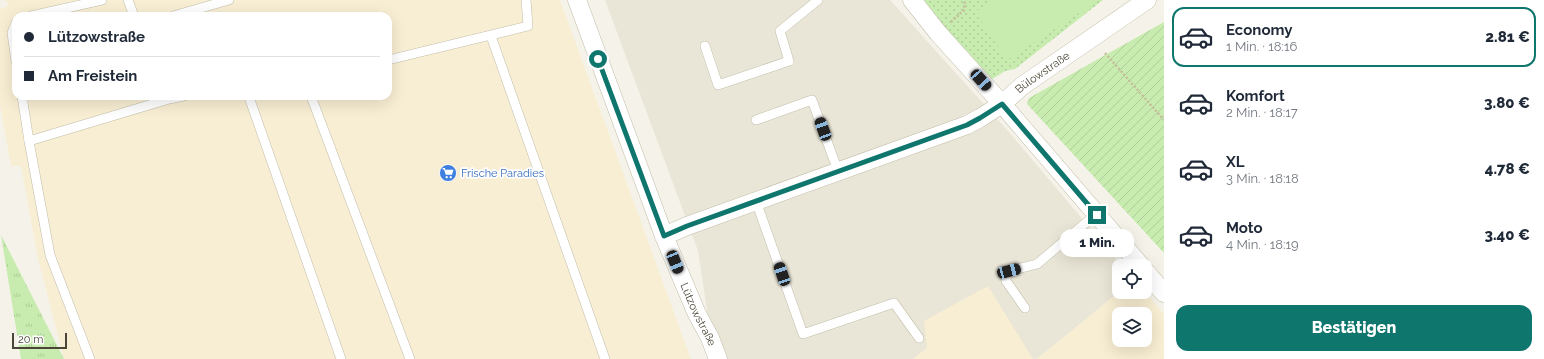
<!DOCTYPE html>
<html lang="de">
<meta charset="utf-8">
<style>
:root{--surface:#fff;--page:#f6f6f7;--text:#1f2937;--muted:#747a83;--line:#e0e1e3;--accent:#0f766e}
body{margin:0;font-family:Raleway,sans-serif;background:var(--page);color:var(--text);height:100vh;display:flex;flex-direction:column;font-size:15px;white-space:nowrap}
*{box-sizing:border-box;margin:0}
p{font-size:13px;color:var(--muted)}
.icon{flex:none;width:22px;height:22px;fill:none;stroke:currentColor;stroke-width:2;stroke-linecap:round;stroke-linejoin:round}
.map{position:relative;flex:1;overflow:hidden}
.panel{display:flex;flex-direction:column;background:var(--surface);width:380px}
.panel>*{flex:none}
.guide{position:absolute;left:12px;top:12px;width:380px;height:88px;border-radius:12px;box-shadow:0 4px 16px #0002;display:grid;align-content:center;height:88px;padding:0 12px;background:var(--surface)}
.fabs{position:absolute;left:1112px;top:259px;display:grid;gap:8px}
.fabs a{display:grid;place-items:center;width:40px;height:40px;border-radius:8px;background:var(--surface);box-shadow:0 4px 16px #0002;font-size:20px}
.scale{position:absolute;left:12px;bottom:10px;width:55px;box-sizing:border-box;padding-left:4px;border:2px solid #4a4536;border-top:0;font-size:11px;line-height:14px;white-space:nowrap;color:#4a4536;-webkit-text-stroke:3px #fff;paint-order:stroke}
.end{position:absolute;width:18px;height:18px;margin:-9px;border:5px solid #0f766e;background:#fff;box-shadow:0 0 0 2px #fff}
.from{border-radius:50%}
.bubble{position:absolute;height:28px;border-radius:12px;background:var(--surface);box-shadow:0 4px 16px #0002;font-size:13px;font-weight:800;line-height:28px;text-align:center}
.car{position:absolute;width:12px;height:24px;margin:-12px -6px;border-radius:5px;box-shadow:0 0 3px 1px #0007;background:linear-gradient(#222 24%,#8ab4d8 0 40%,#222 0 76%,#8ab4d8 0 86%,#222 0)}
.guide b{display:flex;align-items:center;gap:14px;height:38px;font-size:15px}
.guide b+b{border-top:1px solid var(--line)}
.guide i{width:10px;height:10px;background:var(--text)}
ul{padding:7px 0 0;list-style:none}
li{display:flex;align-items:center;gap:12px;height:60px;margin:0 8px 6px;padding:0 4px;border:2px solid transparent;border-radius:12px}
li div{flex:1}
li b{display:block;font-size:15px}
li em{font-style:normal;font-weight:800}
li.active{border-color:var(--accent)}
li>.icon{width:36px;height:36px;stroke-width:1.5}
.primary-button{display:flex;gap:8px;margin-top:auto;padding:8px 12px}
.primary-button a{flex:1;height:46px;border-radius:12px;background:var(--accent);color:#fff;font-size:16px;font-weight:800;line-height:46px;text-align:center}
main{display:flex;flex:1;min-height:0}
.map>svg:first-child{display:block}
.residential{fill:#eae6d7}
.commercial{fill:#f8eed3;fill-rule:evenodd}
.grass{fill:url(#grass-tufts)}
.park{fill:url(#park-dots)}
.garden{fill:url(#garden-furrows)}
.pitch{fill:#c8ecaf}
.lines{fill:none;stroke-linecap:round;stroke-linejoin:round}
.service-casing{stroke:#c2bdaa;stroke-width:10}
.minor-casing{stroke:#c2bdaa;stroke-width:19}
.path{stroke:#c5bc9b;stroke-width:2.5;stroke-dasharray:2 2;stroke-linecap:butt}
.service{stroke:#fff;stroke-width:9}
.minor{stroke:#fff;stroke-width:18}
.route{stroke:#0f766e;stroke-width:5}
.labels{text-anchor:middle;stroke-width:3.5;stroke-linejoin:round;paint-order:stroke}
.street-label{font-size:11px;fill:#4a4536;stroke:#fff}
.shop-label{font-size:11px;fill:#366cbe;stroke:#fff;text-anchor:start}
</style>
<main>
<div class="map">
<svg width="1164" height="359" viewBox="0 0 1164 359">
<defs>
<pattern id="grass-tufts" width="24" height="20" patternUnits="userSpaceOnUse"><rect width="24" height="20" fill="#c8ecaf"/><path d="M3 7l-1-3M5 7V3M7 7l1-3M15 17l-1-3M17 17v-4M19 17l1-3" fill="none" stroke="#adcc97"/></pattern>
<pattern id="park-dots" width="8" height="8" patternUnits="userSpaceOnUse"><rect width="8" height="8" fill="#c8ecaf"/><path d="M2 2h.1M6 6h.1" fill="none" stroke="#adcc97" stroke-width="1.8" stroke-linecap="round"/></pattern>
<pattern id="garden-furrows" width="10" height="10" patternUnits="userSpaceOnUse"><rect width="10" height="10" fill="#c8ecaf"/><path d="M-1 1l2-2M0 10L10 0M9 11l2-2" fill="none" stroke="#adcc97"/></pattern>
</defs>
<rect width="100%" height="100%" fill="#f5f3e9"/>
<path class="residential" d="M 605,0 L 890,0 L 1009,132 L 1122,266 L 1119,266 L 1119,292 L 1037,359 L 927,348 L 913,359 L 720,359 L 711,337 L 698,251 Z"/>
<g class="commercial">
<path d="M 6,0 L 560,0 L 691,359 L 64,359 L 38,259 L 21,166 L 11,166 L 0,105 L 0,9 L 8,6 ZM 16,16 L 388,16 L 388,96 L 16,96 Z"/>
<path d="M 988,286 L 1033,359 L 913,359 L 927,348 L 924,321 Z"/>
<path d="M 1119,292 L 1145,292 L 1164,314 L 1164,359 L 1037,359 ZM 1119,314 L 1145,314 L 1145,340 L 1119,340 Z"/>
</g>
<path class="grass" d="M 1,235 L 63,357 L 64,359 L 21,359 Z"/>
<path class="park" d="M 914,0 L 1103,0 L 1015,69 L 1005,71 L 986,83 Z"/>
<path class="garden" d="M 1164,22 L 1164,253 L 1027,104 L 1029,98 Z"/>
<path class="pitch" d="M 993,0 L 1099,0 L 1007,60 L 975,12 Z"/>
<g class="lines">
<g class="service-casing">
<g id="service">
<path d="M 128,0 L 134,16"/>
<path d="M 31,16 L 102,0"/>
<path d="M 173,16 L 229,0"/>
<path d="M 16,23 L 12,33 L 16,61"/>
<path d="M 491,36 L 605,359"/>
<path d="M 705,46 L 718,85 L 789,61 L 780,31 L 818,0"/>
<path d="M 388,60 L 528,26 L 526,0"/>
<path d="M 22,96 L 29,141 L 169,99 L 184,96"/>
<path d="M 311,96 L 410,359"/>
<path d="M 249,97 L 341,359"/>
<path d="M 756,120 L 812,100 L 838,171"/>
<path d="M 29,141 L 50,255 L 90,359"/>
<path d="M 756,201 L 803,334 L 894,303 L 919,338"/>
<path d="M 1025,308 L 1006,281 L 1006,274 L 1009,271 L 1037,264 L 1088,221 L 1097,215"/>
</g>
</g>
<g class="minor-casing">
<g id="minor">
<path id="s1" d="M 577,0 L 664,236 L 697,314 L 710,338 L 718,359"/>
<path d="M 912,0 L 938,33 L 1002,104 L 1141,266"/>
<path id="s2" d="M 664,236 L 687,226 L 967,125 L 980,118 L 1002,104 L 1022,86 L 1147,0"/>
<path d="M 1145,271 L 1164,293"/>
</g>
</g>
<g class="path">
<path d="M 951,22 L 964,10 L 965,0"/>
<path d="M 1105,53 L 1164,120"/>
</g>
<use href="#service" class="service"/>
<use href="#minor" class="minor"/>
</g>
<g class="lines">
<path class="route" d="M 598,59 L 664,236 L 687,226 L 967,125 L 980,118 L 1002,104 L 1097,215"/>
</g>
<defs>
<g id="supermarket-disc" transform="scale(0.9)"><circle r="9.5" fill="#3f7fe0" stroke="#fff"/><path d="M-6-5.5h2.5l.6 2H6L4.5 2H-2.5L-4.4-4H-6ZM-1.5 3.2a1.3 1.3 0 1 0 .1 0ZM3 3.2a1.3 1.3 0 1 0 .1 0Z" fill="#fff"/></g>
</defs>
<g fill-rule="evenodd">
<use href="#supermarket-disc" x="448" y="173"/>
</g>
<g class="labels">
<g class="street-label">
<text dy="4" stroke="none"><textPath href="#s2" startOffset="415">Bülowstraße</textPath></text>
<text dy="4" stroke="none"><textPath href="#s1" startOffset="337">Lützowstraße</textPath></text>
</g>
<g class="shop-label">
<text x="461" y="177">Frische Paradies</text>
</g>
</g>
</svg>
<div class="fabs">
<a><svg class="icon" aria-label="locate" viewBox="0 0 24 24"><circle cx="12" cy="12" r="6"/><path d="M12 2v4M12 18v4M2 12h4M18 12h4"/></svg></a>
<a><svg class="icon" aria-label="layers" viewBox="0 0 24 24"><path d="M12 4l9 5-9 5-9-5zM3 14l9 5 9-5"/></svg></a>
</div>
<div class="scale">20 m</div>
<i class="end from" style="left:598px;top:59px"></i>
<i class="end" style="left:1097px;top:215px"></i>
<div class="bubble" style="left:1060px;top:229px;width:74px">1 Min.</div>
<i class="car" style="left:981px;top:80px;rotate:138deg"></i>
<i class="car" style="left:823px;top:129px;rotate:340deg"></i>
<i class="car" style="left:675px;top:262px;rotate:158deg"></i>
<i class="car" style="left:1009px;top:271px;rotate:75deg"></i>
<i class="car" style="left:782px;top:274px;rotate:341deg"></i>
<div class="guide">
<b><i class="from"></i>Lützowstraße</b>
<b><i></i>Am Freistein</b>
</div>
</div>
<section class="panel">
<ul>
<li class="active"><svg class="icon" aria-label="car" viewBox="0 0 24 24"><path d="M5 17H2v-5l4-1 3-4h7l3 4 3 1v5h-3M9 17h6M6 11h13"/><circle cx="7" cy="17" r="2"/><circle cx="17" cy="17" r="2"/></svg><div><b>Economy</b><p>1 Min. · 18:16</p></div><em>2.81 €</em></li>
<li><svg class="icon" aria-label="car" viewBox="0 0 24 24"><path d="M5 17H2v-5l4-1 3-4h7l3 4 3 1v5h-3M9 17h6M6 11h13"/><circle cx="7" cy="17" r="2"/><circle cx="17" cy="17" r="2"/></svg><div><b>Komfort</b><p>2 Min. · 18:17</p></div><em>3.80 €</em></li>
<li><svg class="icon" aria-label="car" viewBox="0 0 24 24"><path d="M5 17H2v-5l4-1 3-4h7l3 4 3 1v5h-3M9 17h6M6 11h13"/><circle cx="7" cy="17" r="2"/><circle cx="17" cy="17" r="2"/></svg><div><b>XL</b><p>3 Min. · 18:18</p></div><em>4.78 €</em></li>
<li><svg class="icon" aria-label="car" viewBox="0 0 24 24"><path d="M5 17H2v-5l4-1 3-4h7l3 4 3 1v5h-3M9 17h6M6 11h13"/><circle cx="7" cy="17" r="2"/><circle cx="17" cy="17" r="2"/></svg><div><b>Moto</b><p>4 Min. · 18:19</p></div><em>3.40 €</em></li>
</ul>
<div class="primary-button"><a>Bestätigen</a></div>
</section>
</main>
